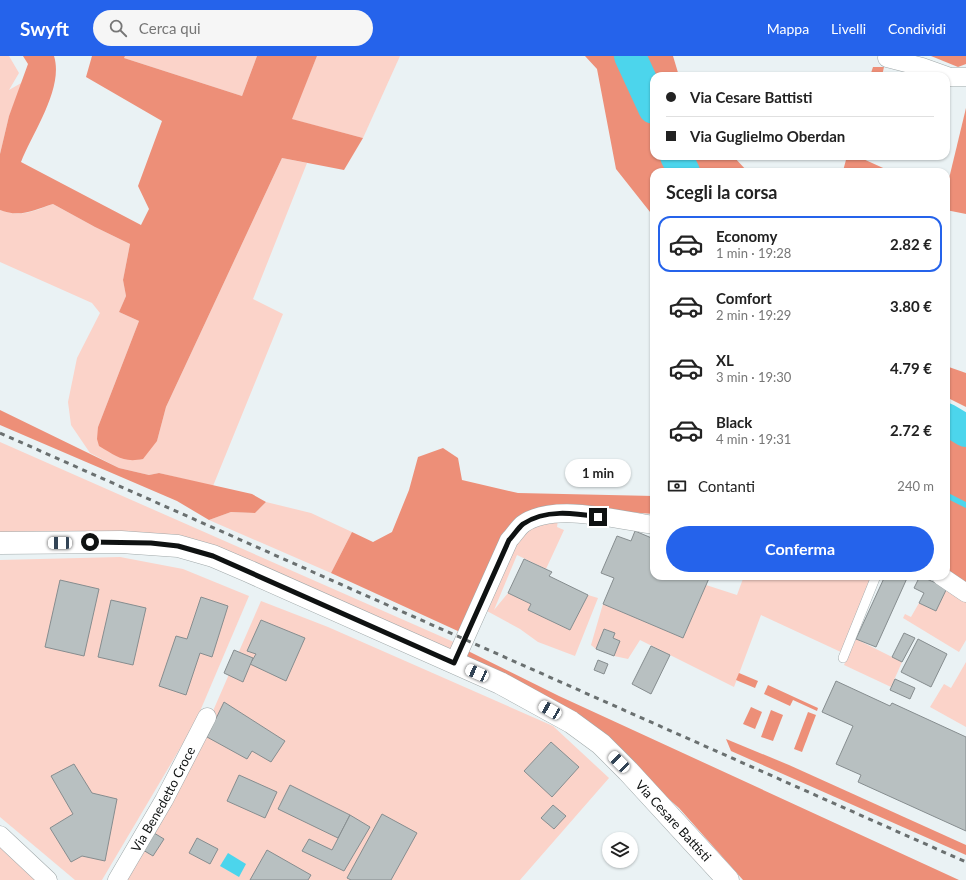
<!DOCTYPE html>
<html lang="it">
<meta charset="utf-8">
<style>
:root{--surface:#fff;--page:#f6f6f6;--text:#222;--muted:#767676;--line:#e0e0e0;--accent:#2563eb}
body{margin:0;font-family:Lato,sans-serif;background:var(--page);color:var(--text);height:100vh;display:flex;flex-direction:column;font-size:15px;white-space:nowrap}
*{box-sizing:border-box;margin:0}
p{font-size:13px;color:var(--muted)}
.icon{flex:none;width:22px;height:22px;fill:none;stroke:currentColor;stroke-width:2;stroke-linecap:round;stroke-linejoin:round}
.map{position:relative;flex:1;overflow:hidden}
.side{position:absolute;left:650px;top:112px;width:300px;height:412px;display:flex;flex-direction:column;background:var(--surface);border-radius:12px;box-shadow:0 1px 3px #0004}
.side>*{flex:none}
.guide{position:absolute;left:650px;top:16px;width:300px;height:88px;border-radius:12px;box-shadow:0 1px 3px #0004;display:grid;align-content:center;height:88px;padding:0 16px;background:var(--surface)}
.tools{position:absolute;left:602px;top:776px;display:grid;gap:8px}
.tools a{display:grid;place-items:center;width:36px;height:36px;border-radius:50%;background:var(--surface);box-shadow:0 1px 3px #0004;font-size:20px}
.end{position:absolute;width:18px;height:18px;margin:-9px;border:5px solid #0f1212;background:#fff;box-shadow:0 0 0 2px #fff}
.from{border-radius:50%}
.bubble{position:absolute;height:28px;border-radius:14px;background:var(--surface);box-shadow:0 1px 3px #0004;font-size:13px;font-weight:700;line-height:28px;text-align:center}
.car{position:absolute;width:12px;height:24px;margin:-12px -6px;border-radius:5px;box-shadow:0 0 3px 1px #0007;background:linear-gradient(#fff 24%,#345 0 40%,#fff 0 76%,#345 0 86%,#fff 0)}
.guide b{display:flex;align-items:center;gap:14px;height:38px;font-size:15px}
.guide b+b{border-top:1px solid var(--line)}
.guide i{width:10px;height:10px;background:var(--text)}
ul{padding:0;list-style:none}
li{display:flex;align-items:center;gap:12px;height:56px;margin:0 8px 6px;padding:0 8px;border:2px solid transparent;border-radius:12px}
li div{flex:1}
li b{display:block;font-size:15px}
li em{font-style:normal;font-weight:700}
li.on{border-color:var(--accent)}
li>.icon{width:36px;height:36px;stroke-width:1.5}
h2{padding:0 16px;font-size:18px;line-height:48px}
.pay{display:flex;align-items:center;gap:10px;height:44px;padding:0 16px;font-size:15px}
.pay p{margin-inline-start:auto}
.primary-button{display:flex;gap:8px;margin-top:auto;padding:8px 16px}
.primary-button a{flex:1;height:46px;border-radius:24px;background:var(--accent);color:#fff;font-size:16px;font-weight:700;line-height:46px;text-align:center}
header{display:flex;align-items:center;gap:24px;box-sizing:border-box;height:56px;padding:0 20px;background:var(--accent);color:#fff}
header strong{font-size:19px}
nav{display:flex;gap:22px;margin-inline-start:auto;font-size:14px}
.search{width:280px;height:36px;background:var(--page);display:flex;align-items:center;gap:10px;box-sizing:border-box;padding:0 14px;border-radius:22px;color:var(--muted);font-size:15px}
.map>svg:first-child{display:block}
.green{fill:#fbd3c9}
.forest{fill:#ed8f78}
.water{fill:#4cd5ec}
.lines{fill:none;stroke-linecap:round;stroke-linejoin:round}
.stream{stroke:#4cd5ec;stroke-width:5.5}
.river{stroke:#4cd5ec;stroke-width:32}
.building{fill:#b8c0c1;stroke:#868d8f}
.service-casing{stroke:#a1a9aa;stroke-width:10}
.minor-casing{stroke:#a1a9aa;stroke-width:19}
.tertiary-casing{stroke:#a1a9aa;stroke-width:23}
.service{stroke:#fff;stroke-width:9}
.minor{stroke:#fff;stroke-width:18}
.tertiary{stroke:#fff;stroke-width:22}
.rail{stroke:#6a7070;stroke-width:3;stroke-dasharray:5 5;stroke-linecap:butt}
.route{stroke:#0f1212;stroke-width:5}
.labels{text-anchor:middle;stroke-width:3;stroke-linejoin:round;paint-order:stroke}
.street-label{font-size:13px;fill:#0f1212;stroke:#fff}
</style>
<header>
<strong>Swyft</strong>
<div class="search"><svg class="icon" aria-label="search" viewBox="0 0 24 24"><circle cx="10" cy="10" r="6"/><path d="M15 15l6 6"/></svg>Cerca qui</div>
<nav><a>Mappa</a><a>Livelli</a><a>Condividi</a></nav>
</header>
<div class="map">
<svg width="966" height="824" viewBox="0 0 966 824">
<rect width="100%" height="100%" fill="#eaf2f4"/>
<g class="green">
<path d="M 0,0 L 9,0 L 19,17 L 9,34 L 23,26 L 9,60 L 0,98 Z"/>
<path d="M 125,0 L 257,0 L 242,40 L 124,2 Z"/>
<path d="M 317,0 L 400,0 L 363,82 L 291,63 Z"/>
<path d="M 282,102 L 307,107 L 253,243 L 283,258 L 213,430 L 159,417 L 149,419 L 119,412 L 90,397 L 71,369 L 68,346 L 77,302 L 100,257 L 92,247 L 0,206 L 0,154 C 22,162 33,155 53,148 L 95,171 L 130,188 L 123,224 L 126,240 L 119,256 L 139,265 L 98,371 L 157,385 L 166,351 Z"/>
<path d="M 0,386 L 456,587 L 448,595 L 249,506 L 0,482 Z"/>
<path d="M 266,446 L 311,457 L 352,476 L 331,517 L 209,464 L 231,456 L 255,457 Z"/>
<path d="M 558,464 L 557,471 L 564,474 L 546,513 L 517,499 L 494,554 L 508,537 L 531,548 L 528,554 L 570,574 L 588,539 L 598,542 L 575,600 L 538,586 L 520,573 L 487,555 L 502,516 L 525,472 Z"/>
<path d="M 120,501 L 183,513 L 249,540 L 195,667 L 102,824 L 75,824 L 0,761 L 0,504 Z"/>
<path d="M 744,520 L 871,520 L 843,597 L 761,559 L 734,631 L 640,584 L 628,603 L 614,600 L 620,585 L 613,582 L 614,577 L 605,573 L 596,593 L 591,589 L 603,548 L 683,582 L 706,529 L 737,539 Z"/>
<path d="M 947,532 L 966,545 L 966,584 L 959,596 L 903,562 L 905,558 L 911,561 L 919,547 L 936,555 Z"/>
<path d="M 261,545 L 328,571 L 553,670 L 609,722 L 520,824 L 125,824 L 185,719 Z"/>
<path d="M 856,583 L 902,606 L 891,631 L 844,609 Z"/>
<path d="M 966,606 L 966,671 L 930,651 L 944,628 L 951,632 Z"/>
<path d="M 0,779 L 48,824 L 0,824 Z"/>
</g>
<g class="forest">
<path d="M 23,0 L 54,0 C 64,32 33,76 21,106 L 141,169 L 149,153 L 138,130 L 162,65 L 86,21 L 92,0 L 125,0 L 124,2 L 242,40 L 257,0 L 317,0 L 292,63 L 363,82 L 344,114 L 282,102 L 166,351 L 157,385 L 143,403 C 123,407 116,400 99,390 L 97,383 L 98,371 L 139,265 L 119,256 L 126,240 L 123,224 L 130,188 L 95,171 L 53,148 C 34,154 20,162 0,154 L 0,98 L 9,60 L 28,8 Z"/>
<path d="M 585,0 L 627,0 L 654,57 L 654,100 L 674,100 L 682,116 L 654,116 L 654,161 L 616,113 L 597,13 Z"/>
<path d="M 641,0 L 673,0 L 679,20 L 654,20 L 654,31 Z"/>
<path d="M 931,0 L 966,0 L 966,8 L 958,11 Z"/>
<path d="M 873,11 L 884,11 L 882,20 L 870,20 Z"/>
<path d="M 966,52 L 966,158 L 946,154 L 946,135 Z"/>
<path d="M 686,100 L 733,100 L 748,116 L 694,116 Z"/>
<path d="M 847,100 L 861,100 L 861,102 L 892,116 L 846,116 L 843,115 Z"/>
<path d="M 946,310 L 966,317 L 966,351 L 946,341 Z"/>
<path d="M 0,354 L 119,412 L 149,419 L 159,417 L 252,438 L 266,446 L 255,457 L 231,456 L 209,464 L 177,445 L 0,369 Z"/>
<path d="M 946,355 L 966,365 L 966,533 L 946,519 Z"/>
<path d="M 443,392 L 458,402 L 462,424 L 518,437 L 654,440 L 654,458 L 613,455 L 525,460 L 460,576 L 331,517 L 352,476 L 373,486 L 392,476 L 409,434 L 418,401 Z"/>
<path d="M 466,594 L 559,640 L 959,824 L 743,824 L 679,752 L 603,685 L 462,603 Z"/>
<path d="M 739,617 L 758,625 L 755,632 L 736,624 Z"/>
<path d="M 768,629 L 818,652 L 817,655 L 793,644 L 790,650 L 764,638 Z"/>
<path d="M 751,651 L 762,656 L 755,673 L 743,668 Z"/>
<path d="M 771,654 L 783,659 L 773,685 L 761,681 Z"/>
<path d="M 808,656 L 816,659 L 802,696 L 794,693 Z"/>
<path d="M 726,683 L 789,709 L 966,789 L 966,799 L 731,695 Z"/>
</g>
<path class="water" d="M 228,797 L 246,808 L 239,821 L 220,810 Z"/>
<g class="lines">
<path class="stream" d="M 946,439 L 966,449"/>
<g class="river">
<path d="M 630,0 L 654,52"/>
<path d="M 676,100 L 684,116"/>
<path d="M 946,363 L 966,375"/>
</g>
</g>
<g class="building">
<path d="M 635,475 L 654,483 L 654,520 L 710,520 L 683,582 L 603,548 L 614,522 L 601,517 L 617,480 L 631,485 Z"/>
<path d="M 524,503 L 552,516 L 549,520 L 588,539 L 570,574 L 528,554 L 531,548 L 508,537 Z"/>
<path d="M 885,520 L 908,520 L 876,591 L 856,583 Z"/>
<path d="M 920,520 L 947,532 L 936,555 L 919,547 L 924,537 L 914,532 Z"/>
<path d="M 60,524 L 99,533 L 84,600 L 45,591 Z"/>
<path d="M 201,541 L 228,550 L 212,601 L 200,597 L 186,639 L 159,630 L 176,580 L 187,583 Z"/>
<path d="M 111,544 L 146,552 L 133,609 L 98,601 Z"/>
<path d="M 261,564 L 305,582 L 286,625 L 250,608 L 256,598 L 247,595 Z"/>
<path d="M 604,573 L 615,577 L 613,582 L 620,585 L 614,600 L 596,593 Z"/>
<path d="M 904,577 L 915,582 L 902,606 L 892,601 Z"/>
<path d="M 918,583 L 947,598 L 931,631 L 901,616 Z"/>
<path d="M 651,590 L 670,599 L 651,638 L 632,628 Z"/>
<path d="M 234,594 L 253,602 L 243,626 L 224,617 Z"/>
<path d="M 598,604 L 608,608 L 604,618 L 594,614 Z"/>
<path d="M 895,623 L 915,632 L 910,643 L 890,634 Z"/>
<path d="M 836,625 L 890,650 L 892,647 L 966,681 L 966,775 L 858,726 L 861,719 L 836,708 L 853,670 L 822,656 Z"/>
<path d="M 224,646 L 285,685 L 271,706 L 252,695 L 247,703 L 207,681 Z"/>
<path d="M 551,686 L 579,711 L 552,741 L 524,715 Z"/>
<path d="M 74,708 L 92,737 L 117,743 L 105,805 L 82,800 L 71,806 L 50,772 L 73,758 L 51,720 Z"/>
<path d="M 239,719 L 277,736 L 265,762 L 227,745 Z"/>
<path d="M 290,729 L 350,759 L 338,782 L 278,753 Z"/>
<path d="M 553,749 L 566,760 L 554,773 L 541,762 Z"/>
<path d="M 382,758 L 417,777 L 391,824 L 351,824 L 347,822 Z"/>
<path d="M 350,759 L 370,771 L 344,815 L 302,795 L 309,783 L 332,794 Z"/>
<path d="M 154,777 L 164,783 L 153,800 L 143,794 Z"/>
<path d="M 197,782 L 218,793 L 210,808 L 189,797 Z"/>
<path d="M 267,794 L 311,819 L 308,824 L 250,824 Z"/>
</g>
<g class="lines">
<g class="service-casing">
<path id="service" d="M 843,602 L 876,520"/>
</g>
<g class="minor-casing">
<g id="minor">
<path d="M 887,2 L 922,11 L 950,21 L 966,21"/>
<path d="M 941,520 L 966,537"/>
<path d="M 454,607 L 509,484 C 514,479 518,472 523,468 C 554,446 618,464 654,469"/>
<path d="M 0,779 L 48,824"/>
<path id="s1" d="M 117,824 L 164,744 L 207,661"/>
</g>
</g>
<g class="tertiary-casing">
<g id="tertiary">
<path id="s2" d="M 0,487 L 121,486 L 178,490 L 213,500 L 248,515 L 500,627 L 571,666 L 601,688 L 628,715 L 728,824"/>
</g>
</g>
<use href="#service" class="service"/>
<use href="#minor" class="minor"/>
<use href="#tertiary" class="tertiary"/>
<path class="rail" d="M 0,377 L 966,806"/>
</g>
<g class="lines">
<path class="route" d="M 90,486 L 151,487 L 178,490 L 213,500 L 454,607 L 509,484 C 514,479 518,472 523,468 C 545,453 574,457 598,461"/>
</g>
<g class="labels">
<g class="street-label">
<text dy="5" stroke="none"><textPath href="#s1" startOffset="93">Via Benedetto Croce</textPath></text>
<text dy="5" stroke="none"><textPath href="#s2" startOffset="752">Via Cesare Battisti</textPath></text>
</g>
</g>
</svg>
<div class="tools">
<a><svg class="icon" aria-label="layers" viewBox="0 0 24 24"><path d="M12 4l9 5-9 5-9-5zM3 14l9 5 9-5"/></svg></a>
</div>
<i class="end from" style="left:90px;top:486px"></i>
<i class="end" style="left:598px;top:461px"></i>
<div class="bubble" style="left:565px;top:403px;width:66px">1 min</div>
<i class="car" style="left:60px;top:487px;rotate:270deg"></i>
<i class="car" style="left:477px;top:617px;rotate:294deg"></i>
<i class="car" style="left:550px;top:654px;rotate:300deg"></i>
<i class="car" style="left:619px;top:706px;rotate:315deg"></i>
<div class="guide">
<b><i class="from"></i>Via Cesare Battisti</b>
<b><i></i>Via Guglielmo Oberdan</b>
</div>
<section class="side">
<h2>Scegli la corsa</h2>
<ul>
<li class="on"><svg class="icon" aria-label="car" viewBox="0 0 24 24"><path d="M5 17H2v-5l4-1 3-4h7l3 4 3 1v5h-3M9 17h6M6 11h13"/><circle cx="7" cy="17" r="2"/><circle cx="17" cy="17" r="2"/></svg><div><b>Economy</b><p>1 min · 19:28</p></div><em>2.82 €</em></li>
<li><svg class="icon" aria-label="car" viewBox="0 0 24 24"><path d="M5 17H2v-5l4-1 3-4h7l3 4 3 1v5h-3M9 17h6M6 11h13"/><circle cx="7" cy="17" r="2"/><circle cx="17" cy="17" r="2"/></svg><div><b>Comfort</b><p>2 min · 19:29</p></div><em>3.80 €</em></li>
<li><svg class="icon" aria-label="car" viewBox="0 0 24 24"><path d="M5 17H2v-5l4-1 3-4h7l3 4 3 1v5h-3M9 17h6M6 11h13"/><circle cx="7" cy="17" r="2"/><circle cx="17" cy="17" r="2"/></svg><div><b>XL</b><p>3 min · 19:30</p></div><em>4.79 €</em></li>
<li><svg class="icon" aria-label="car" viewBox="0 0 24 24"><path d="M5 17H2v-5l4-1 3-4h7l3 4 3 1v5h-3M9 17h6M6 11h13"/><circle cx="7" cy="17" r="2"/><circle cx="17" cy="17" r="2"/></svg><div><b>Black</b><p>4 min · 19:31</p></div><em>2.72 €</em></li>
</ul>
<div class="pay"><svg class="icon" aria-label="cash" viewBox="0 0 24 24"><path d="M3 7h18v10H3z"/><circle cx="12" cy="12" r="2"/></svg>Contanti<p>240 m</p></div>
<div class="primary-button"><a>Conferma</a></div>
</section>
</div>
